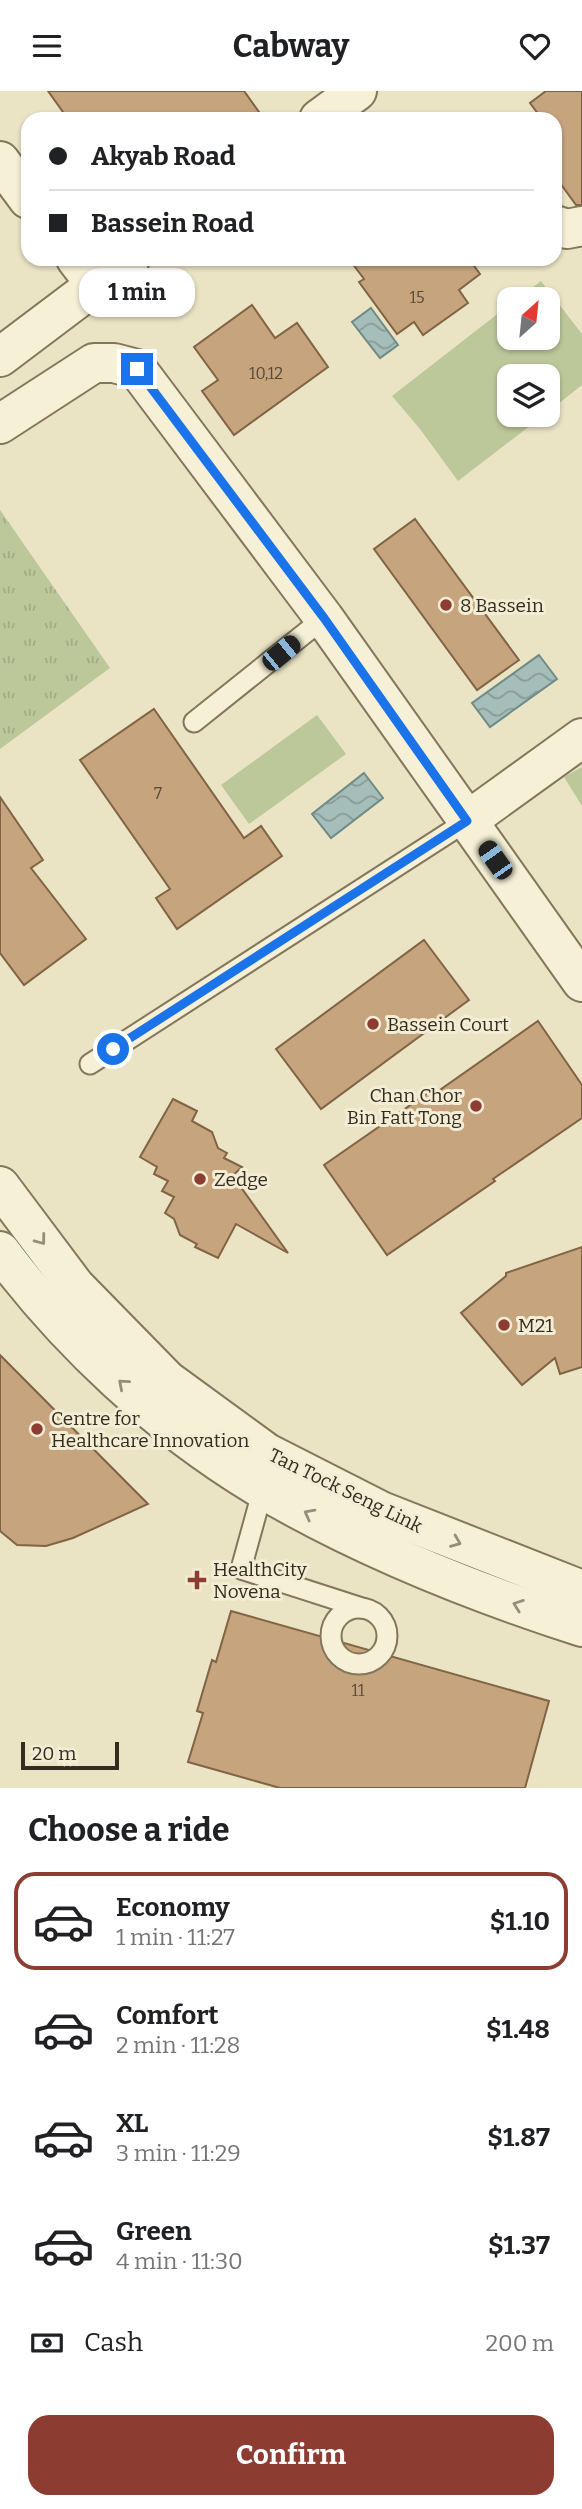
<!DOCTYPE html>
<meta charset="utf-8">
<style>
:root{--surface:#fff;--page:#f2f2f2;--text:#202124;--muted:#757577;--line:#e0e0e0;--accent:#8d3c32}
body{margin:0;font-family:Bitter,serif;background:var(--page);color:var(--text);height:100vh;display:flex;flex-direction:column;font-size:26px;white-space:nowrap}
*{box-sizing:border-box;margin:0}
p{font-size:23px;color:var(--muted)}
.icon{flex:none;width:38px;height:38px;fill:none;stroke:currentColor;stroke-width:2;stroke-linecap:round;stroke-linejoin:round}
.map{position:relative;height:1697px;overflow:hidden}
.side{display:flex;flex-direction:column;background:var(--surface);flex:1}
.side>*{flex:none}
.top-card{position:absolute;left:21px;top:21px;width:541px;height:154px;border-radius:21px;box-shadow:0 2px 5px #0004;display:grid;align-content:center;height:154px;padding:0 28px;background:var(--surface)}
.needle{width:46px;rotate:27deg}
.controls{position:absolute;left:497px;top:196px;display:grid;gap:14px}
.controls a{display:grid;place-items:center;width:63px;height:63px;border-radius:14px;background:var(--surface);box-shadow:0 2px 5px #0004;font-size:35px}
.scale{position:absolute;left:21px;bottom:18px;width:98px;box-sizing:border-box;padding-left:7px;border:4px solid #352c1f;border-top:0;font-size:19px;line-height:24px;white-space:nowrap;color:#352c1f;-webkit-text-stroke:5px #f2edd4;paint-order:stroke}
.end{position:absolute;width:32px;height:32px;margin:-16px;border:9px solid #1a73e8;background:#fff;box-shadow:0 0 0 4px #fff}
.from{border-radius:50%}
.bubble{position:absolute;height:49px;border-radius:21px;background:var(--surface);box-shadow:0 2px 5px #0004;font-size:23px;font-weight:700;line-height:49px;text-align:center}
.car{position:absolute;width:21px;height:42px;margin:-21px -10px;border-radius:9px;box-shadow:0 0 5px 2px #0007;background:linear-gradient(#222 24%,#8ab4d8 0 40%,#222 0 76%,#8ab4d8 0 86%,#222 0)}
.top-card b{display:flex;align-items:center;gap:24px;height:66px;font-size:26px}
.top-card b+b{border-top:2px solid var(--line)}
.top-card i{width:18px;height:18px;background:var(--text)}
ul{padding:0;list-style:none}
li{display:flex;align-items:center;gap:21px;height:98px;margin:0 14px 10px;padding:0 14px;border:4px solid transparent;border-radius:21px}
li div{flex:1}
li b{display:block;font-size:26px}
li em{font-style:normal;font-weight:700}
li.selected{border-color:var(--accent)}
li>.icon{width:63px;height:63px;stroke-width:1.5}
h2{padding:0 28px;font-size:32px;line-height:84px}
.pay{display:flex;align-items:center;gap:18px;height:77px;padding:0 28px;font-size:26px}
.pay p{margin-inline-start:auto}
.primary-button{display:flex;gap:14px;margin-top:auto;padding:14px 28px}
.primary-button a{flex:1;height:80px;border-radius:21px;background:var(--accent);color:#fff;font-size:28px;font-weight:700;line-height:80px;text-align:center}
header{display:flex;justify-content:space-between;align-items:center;height:91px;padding:0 28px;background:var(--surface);font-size:32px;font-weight:700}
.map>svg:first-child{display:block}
.grass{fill:url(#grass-tufts)}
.pitch{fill:#bcc79a}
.water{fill:url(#water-waves);stroke:#6e8b87;stroke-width:2}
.building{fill:#c5a47e;stroke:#806444;stroke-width:2}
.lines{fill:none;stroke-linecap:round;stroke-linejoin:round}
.service-casing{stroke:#83765c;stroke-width:23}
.minor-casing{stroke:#83765c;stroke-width:42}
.service{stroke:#f6f0d7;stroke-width:19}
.minor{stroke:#f6f0d7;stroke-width:38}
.oneway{stroke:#968e7b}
.route{stroke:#1a73e8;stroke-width:9}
.poi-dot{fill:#8d3c32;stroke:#f2edd4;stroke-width:2.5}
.labels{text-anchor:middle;stroke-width:6;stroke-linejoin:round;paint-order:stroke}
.number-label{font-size:16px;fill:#594a37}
.poi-label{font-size:19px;fill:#352c1f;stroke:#f2edd4;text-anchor:start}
.street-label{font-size:19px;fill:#352c1f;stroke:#f2edd4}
</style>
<header><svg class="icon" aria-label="menu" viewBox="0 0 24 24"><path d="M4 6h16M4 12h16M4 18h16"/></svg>Cabway<svg class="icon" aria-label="heart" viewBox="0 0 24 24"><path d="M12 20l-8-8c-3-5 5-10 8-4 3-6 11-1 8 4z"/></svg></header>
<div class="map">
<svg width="582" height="1697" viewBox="0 0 582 1697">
<defs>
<pattern id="grass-tufts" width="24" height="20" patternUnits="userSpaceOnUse" patternTransform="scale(1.75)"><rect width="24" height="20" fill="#bcc79a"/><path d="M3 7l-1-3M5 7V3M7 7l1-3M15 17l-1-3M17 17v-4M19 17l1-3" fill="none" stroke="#a2ab84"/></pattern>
<pattern id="water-waves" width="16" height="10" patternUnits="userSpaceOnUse" patternTransform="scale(1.75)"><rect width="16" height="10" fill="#a6beba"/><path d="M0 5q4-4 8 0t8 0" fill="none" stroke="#889b97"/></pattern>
</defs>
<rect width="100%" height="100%" fill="#eae4c5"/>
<path class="grass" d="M 0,419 L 110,577 L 0,658 Z"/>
<g class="pitch">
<path d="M 541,190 L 582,243 L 582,294 L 548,321 L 548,285 L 509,285 L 509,324 L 544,324 L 458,390 L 420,338 L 392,305 L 509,214 L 509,247 L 548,247 L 548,208 L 517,208 Z"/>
<path d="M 317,624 L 346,663 L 249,733 L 221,694 Z"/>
<path d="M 582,676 L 582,715 L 564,686 Z"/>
</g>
<g class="water">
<path d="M 371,217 L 398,254 L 380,267 L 352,231 Z"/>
<path d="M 539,564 L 557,588 L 490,636 L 472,612 Z"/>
<path d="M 364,682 L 383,707 L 331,747 L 312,723 Z"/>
</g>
<g class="building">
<path d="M 48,0 L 244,0 L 264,28 L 68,28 Z"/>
<path d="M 546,0 L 582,0 L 582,114 L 576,114 L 555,85 L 555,28 L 542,28 L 530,12 Z"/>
<path d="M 349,168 L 469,168 L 480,183 L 459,199 L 468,212 L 423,244 L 414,231 L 397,243 L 359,191 L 364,188 Z"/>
<path d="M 252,214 L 275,247 L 297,232 L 328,276 L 234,344 L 202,300 L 218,289 L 194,256 Z"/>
<path d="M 415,428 L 519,569 L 477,599 L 374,458 Z"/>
<path d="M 154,618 L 244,747 L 261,735 L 282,765 L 177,838 L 156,807 L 170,798 L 80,669 Z"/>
<path d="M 0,706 L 43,769 L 31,777 L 86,848 L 24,894 L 0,862 Z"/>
<path d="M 424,849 L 469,909 L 321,1018 L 276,958 Z"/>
<path d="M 538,930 L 582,994 L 582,1027 L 493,1088 L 495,1090 L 387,1164 L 324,1074 L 432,999 L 434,1003 Z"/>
<path d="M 173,1008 L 197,1020 L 192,1030 L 212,1041 L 218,1057 L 227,1062 L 224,1067 L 242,1076 L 231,1086 L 235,1088 L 288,1162 L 236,1133 L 218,1167 L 195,1156 L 197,1153 L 180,1144 L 174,1128 L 165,1122 L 174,1106 L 162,1100 L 168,1090 L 154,1083 L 157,1076 L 140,1066 Z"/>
<path d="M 582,1156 L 582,1276 L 560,1283 L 555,1267 L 522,1294 L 461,1222 L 506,1185 L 506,1182 Z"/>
<path d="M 0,1264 L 148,1413 L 73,1447 L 46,1455 L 17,1454 L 0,1440 Z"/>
<path d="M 231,1520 L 549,1610 L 525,1697 L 280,1697 L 188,1671 L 203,1622 L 197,1620 L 212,1569 L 216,1571 Z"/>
</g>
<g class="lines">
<g class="service-casing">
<g id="service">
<path d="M 194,631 L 324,527"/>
<path d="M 90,973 L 467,730"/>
<path d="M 263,1398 L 241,1478 L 362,1517"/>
<circle cx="359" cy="1545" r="28"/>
</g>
</g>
<g class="minor-casing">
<g id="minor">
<path d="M 319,28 L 357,0"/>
<path d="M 0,70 L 28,108"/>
<path d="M 555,134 L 567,138 L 582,135"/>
<path d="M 76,168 L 96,194"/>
<path d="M 0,266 L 130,168"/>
<path d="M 0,333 L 94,272 L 114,272 L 137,278 L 324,527 L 582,891"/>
<path d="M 467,730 L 582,647"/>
<path d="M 0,1095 L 75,1195 L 167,1289 L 267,1362 L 381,1420 L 582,1499"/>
<path d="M 0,1160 C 69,1252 158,1335 257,1395 C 358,1455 470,1500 582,1536"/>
</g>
</g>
<use href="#service" class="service"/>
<use href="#minor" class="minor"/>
</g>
<defs><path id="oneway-chevron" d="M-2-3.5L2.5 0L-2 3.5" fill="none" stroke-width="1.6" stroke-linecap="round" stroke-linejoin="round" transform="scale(1.75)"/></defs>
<g class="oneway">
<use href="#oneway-chevron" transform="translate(41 1149) rotate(53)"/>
<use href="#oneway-chevron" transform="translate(123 1293) rotate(-139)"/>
<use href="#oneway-chevron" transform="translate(309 1423) rotate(-152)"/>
<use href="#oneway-chevron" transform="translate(456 1451) rotate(22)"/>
<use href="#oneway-chevron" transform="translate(518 1514) rotate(-160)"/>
</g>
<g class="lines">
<path class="route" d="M 113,958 L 467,730 L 324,527 L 137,278"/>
</g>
<g class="poi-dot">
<circle cx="446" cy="514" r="7"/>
<circle cx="373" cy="933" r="7"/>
<circle cx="476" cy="1015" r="7"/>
<circle cx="200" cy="1088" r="7"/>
<circle cx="504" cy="1234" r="7"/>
<circle cx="37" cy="1338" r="7"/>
<path d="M193.5 1478.5h7v7h7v7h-7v7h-7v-7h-7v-7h7z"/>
</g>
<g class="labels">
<g class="number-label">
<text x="417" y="212">15</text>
<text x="266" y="288">10,12</text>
<text x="158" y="708">7</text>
<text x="358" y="1605">11</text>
</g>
<g class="poi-label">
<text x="460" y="521">8 Bassein</text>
<text x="387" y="940">Bassein Court</text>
<text x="462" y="1011" text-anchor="end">Chan Chor<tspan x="462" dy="22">Bin Fatt Tong</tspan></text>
<text x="214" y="1095">Zedge</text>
<text x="518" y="1241">M21</text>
<text x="51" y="1334">Centre for<tspan x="51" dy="22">Healthcare Innovation</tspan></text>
<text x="213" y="1485">HealthCity<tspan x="213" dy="22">Novena</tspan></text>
</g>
<g class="street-label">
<text transform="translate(346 1399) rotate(26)" y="7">Tan Tock Seng Link</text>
</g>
</g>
</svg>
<div class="controls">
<a><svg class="needle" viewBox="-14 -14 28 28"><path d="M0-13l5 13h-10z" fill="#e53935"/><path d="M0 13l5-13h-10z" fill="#757577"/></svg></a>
<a><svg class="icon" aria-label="layers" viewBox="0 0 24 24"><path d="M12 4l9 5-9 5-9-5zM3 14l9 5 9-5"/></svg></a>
</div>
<div class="scale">20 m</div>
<i class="end from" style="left:113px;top:958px"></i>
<i class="end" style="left:137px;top:278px"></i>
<div class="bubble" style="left:79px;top:177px;width:116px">1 min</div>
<i class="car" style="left:281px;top:562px;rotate:51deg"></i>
<i class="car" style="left:495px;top:769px;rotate:325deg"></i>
<div class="top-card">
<b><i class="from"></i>Akyab Road</b>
<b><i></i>Bassein Road</b>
</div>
</div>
<section class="side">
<h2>Choose a ride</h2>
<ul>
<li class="selected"><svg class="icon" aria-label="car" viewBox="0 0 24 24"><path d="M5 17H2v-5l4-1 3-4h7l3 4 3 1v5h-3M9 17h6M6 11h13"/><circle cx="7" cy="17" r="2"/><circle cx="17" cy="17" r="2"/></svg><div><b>Economy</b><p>1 min · 11:27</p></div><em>$1.10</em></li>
<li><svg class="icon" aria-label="car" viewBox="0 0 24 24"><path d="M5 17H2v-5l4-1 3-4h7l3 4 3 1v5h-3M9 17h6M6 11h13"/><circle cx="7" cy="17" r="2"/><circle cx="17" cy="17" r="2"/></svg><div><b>Comfort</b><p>2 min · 11:28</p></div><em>$1.48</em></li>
<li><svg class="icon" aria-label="car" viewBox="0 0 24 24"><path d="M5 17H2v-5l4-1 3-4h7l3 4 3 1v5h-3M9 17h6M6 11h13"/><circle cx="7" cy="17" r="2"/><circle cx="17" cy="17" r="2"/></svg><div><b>XL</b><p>3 min · 11:29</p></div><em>$1.87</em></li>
<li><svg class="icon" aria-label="car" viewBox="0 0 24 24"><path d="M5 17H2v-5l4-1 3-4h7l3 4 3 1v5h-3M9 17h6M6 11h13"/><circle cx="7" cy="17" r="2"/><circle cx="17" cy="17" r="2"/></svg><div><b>Green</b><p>4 min · 11:30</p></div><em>$1.37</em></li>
</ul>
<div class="pay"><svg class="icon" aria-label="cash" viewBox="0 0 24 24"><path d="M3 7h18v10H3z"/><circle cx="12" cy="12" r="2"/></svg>Cash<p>200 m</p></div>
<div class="primary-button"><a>Confirm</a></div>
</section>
